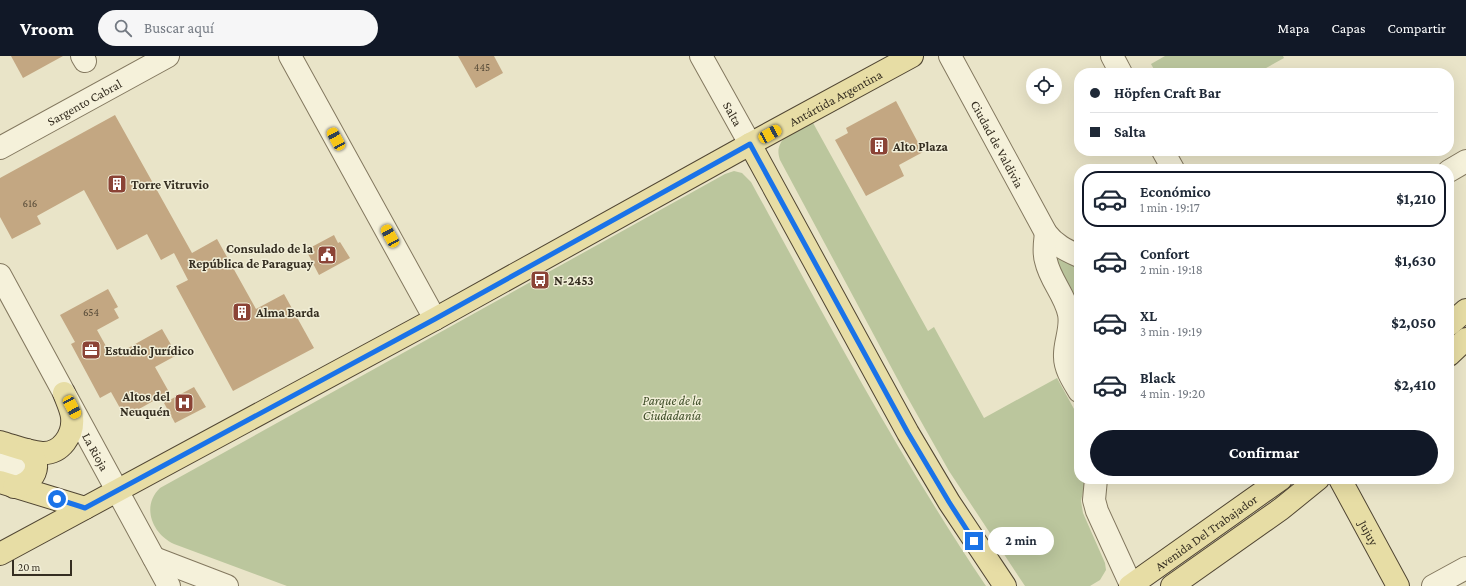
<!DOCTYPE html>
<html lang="es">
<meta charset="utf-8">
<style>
:root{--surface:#fff;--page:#f6f6f7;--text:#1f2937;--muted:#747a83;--line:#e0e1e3;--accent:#111827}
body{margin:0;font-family:"Crimson Pro",serif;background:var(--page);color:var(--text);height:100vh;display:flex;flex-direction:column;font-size:15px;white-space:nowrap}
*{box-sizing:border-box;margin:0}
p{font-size:13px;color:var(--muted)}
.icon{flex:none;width:22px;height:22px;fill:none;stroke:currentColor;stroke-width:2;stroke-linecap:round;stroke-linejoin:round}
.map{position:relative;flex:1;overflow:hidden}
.drawer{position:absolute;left:1074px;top:108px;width:380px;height:320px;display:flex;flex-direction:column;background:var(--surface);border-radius:16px;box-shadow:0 4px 16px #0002}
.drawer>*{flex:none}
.guide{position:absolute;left:1074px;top:12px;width:380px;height:88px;border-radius:16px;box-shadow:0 4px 16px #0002;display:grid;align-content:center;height:88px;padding:0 16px;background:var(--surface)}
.fabs{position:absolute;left:1026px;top:12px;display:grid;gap:8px}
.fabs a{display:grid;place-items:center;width:36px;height:36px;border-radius:50%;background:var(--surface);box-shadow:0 4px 16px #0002;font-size:20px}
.scale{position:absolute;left:12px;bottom:10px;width:60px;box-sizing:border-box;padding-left:4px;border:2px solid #352e21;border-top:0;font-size:11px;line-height:14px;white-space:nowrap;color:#352e21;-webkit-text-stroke:3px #f1eed7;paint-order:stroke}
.end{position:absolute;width:18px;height:18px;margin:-9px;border:5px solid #1a73e8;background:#fff;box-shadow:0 0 0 2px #fff}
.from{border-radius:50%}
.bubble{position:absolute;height:28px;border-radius:14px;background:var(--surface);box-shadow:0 4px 16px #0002;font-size:13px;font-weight:700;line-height:28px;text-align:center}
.car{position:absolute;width:12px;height:24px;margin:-12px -6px;border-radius:5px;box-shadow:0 0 3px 1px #0007;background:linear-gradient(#f5c518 24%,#345 0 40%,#f5c518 0 76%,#345 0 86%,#f5c518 0)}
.guide b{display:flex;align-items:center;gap:14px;height:38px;font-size:15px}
.guide b+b{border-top:1px solid var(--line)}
.guide i{width:10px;height:10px;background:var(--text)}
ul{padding:7px 0 0;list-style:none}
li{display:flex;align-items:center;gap:12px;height:56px;margin:0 8px 6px;padding:0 8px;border:2px solid transparent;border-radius:16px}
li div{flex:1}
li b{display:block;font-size:15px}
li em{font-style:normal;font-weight:700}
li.on{border-color:var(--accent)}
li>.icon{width:36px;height:36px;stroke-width:1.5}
.primary-button{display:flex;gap:8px;margin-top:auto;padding:8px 16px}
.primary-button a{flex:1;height:46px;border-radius:24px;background:var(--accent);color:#fff;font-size:16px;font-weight:700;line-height:46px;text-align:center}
header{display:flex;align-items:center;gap:24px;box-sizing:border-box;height:56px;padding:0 20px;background:var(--accent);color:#fff}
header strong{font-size:19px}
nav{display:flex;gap:22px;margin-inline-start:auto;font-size:14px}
.search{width:280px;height:36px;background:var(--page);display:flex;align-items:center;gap:10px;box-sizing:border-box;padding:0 14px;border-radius:22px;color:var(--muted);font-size:15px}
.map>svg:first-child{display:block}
.green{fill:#bbc69d}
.building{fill:#c3a782}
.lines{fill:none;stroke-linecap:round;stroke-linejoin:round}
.minor-casing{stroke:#83785f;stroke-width:24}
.major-casing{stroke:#514633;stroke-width:24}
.minor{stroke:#f5f1da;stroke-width:22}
.major{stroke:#e7dda5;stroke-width:22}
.route{stroke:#1a73e8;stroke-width:5}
.labels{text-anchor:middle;stroke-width:3;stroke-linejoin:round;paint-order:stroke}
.number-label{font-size:11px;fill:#584c39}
.street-label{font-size:13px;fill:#352e21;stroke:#f1eed7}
.poi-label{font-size:13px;font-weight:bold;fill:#352e21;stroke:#f1eed7;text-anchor:start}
.park-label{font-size:13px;font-style:italic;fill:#404f2a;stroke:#f1eed7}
</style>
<header>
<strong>Vroom</strong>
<div class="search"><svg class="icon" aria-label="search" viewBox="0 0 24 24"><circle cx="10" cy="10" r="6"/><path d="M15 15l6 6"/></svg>Buscar aquí</div>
<nav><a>Mapa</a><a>Capas</a><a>Compartir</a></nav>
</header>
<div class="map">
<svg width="1466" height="530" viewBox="0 0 1466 530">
<rect width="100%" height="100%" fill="#e9e4c8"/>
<g class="green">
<path d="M 1165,0 L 1283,0 L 1284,2 L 1257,17 L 1156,17 L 1151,8 Z"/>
<path d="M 812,65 L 928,275 L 934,271 L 984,362 L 1057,322 L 1079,362 L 1079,423 L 1086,423 L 1081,445 L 1083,457 L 1105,507 L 1106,514 L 1100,524 L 1090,530 L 1025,530 L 949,415 L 905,337 L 780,104 C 777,95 778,89 785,81 Z"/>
<path d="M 734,115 L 742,117 L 751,126 C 826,263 899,401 986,530 L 287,530 L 174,488 C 152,478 141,450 160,432 L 725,118 Z"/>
<path d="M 1053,198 L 1079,211 L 1079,326 Z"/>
</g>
<g class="building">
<path d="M 11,0 L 63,0 L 23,22 Z"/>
<path d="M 458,0 L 494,0 L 503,17 L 476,32 Z"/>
<path d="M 896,45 L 923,96 L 899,109 L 904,120 L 866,140 L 835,84 L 848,77 L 846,72 Z"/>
<path d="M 115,59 L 192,197 L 217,183 L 256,253 L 284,238 L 314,292 L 233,335 L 176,230 L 188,224 L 174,197 L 161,204 L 147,178 L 117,194 L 84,134 L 37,160 L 41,168 L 12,183 L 0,161 L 0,122 Z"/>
<path d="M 334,179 L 338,187 L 340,186 L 350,202 L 319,219 L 306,194 Z"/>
<path d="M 108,233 L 118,251 L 114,253 L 119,262 L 97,274 L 112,301 L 162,273 L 177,299 L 155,311 L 169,336 L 125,361 L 111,336 L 100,342 L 71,288 L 75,286 L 60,259 Z"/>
<path d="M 194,331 L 206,351 L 175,367 L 164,347 Z"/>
</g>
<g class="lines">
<g class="minor-casing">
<g id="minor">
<path d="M 82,0 L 85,5"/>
<path d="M 290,0 L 435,263"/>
<path id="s1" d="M 701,0 L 750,88"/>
<path id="s2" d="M 950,0 L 1046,177 C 1055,189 1066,194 1079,200"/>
<path d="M 1112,0 L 1121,17"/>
<path id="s3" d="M 0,92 L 168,0"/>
<path d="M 1163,95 L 1173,113"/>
<path d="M 1449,115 L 1466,105"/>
<path d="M 1046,177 C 1045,186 1043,196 1046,205 C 1050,224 1065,239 1069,258 C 1072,273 1064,287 1065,301 C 1065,313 1073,325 1079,335"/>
<path id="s4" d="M 0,219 L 169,530"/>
<path d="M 0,408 L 20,414"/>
<path d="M 1096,423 L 1094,444 L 1097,455 L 1131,529"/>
<path d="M 154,502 L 227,530"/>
<path d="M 1433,530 L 1466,512"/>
</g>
</g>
<g class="major-casing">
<g id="major">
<path d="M 750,88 L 908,377 L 949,446 L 1005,530"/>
<path d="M 1449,269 L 1466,254"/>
<path d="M 1449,299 L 1466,283"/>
<path d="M 0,386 C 14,390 28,396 42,397 C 61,398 74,379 72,361 C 71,353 67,345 64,337"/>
<path id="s5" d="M 1340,423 L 1398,530"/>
<path d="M 0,426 L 85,452"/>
<path d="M 14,431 C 34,428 45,408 27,394"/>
<path id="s6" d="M 0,498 L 435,263 L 750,88 L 912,0"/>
<path id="s7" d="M 1130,530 L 1281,423"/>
<path d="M 1172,530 L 1281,453 L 1318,423"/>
</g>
</g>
<use href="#minor" class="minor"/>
<use href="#major" class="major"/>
</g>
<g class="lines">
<path class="route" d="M 57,443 L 85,452 L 435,263 L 750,88 L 908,377 L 949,446 L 974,485"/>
</g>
<defs>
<g id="building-square" transform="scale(1)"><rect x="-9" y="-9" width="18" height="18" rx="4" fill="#8b4336" stroke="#f1eed7"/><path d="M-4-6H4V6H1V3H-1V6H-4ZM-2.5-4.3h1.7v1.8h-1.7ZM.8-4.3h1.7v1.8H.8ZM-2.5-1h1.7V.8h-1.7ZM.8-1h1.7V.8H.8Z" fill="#fff"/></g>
<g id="civic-square" transform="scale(1)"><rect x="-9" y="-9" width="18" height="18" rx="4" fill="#8b4336" stroke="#f1eed7"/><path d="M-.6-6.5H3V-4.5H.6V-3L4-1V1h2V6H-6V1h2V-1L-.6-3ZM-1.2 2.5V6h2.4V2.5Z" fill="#fff"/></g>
<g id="bus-square" transform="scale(1)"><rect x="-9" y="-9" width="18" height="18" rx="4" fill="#8b4336" stroke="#f1eed7"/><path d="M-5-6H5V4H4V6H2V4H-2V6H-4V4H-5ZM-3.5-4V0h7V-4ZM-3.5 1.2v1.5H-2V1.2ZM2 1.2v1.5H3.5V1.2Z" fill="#fff"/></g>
<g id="office-square" transform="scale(1)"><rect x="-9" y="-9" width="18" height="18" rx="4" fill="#8b4336" stroke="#f1eed7"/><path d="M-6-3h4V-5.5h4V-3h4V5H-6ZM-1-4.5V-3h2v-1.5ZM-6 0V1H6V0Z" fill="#fff"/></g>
<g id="hospital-square" transform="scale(1)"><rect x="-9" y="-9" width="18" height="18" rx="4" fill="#8b4336" stroke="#f1eed7"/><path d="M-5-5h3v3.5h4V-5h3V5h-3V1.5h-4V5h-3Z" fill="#fff"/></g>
</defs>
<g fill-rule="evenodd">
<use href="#building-square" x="879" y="90"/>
<use href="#building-square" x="117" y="128"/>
<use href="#civic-square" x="327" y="199"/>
<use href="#bus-square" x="540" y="224"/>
<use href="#building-square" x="242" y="256"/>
<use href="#office-square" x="91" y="294"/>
<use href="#hospital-square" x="184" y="347"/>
</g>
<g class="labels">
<g class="number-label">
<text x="482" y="15">445</text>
<text x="30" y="151">616</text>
<text x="91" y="260">654</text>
</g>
<g class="street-label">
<text dy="5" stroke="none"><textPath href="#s6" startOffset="952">Antártida Argentina</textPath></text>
<text dy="5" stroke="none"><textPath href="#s3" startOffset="96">Sargento Cabral</textPath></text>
<text dy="5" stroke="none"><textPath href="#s1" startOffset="66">Salta</textPath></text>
<text dy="5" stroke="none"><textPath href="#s2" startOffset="100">Ciudad de Valdivia</textPath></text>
<text dy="5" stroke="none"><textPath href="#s4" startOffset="201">La Rioja</textPath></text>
<text dy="5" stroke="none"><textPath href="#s5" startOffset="61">Jujuy</textPath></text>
<text dy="5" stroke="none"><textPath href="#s7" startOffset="93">Avenida Del Trabajador</textPath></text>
</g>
<g class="poi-label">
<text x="893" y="95">Alto Plaza</text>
<text x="131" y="133">Torre Vitruvio</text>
<text x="313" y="197" text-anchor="end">Consulado de la<tspan x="313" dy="15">República de Paraguay</tspan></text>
<text x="554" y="229">N-2453</text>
<text x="256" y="261">Alma Barda</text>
<text x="105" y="299">Estudio Jurídico</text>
<text x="170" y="345" text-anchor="end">Altos del<tspan x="170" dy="15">Neuquén</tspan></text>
</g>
<g class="park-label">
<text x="672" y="349">Parque de la<tspan x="672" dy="15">Ciudadanía</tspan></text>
</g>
</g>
</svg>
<div class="fabs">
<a><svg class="icon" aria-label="locate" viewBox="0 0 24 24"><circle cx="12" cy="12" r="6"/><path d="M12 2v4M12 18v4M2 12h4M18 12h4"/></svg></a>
</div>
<div class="scale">20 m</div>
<i class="end from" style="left:57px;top:443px"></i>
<i class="end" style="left:974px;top:485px"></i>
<div class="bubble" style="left:988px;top:471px;width:66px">2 min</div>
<i class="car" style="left:770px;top:78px;rotate:61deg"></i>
<i class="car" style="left:336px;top:83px;rotate:331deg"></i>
<i class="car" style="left:390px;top:180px;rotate:331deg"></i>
<i class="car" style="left:72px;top:351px;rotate:152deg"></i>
<div class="guide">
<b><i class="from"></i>Höpfen Craft Bar</b>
<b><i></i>Salta</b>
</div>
<section class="drawer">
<ul>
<li class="on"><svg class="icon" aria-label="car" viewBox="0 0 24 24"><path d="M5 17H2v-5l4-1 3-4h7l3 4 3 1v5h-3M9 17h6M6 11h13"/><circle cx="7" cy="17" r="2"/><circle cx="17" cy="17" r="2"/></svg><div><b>Económico</b><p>1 min · 19:17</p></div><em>$1,210</em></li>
<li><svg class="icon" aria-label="car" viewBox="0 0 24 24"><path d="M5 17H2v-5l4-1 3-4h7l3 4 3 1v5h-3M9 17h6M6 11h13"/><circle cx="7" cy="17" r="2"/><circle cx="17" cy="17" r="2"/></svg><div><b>Confort</b><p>2 min · 19:18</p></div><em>$1,630</em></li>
<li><svg class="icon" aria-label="car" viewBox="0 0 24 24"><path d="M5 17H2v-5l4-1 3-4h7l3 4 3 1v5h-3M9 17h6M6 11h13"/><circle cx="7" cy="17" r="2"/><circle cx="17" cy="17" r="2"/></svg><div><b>XL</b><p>3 min · 19:19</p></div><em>$2,050</em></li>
<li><svg class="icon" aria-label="car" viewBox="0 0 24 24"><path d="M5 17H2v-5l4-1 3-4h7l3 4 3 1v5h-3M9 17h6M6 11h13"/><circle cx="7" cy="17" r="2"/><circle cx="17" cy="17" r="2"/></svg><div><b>Black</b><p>4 min · 19:20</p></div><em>$2,410</em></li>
</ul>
<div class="primary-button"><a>Confirmar</a></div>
</section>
</div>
